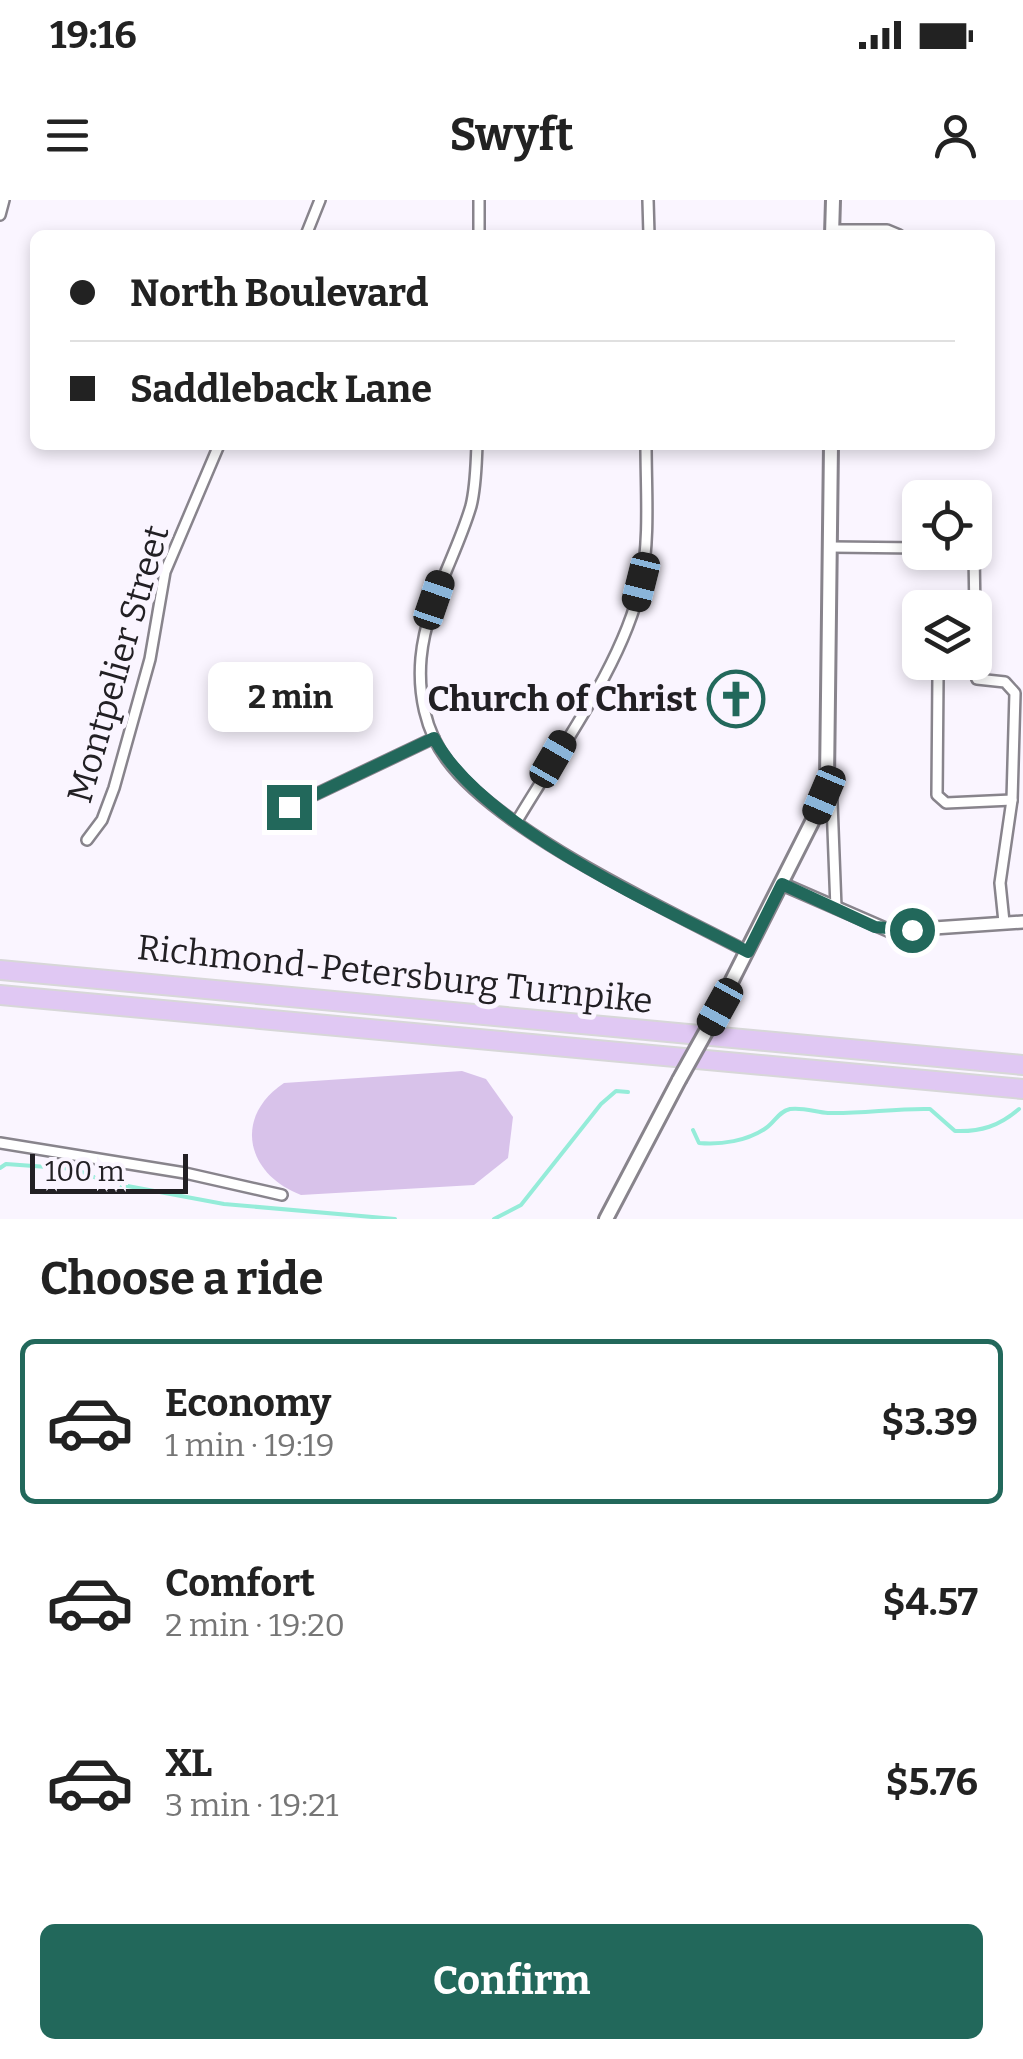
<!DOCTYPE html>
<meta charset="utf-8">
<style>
:root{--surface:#fff;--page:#f6f6f6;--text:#222;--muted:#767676;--line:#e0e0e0;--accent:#22685b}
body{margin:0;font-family:Bitter,serif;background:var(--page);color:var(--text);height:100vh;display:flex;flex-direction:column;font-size:38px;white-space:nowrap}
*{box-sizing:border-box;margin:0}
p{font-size:32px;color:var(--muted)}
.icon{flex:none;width:55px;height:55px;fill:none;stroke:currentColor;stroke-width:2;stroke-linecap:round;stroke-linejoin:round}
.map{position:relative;height:1019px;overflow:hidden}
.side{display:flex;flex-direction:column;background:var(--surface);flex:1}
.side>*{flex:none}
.guide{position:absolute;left:30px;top:30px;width:965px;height:220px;border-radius:15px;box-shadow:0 5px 15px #0003;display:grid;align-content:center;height:220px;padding:0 40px;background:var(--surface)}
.fabs{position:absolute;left:902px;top:280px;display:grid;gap:20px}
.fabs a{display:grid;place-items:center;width:90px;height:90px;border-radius:15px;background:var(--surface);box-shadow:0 5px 15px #0003;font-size:50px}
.scale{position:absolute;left:30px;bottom:25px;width:158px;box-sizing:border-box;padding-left:10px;border:5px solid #222024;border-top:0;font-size:28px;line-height:35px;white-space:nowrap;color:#222024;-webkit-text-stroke:8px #faf5ff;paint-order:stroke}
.end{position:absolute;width:45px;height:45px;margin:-22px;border:12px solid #22685b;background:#fff;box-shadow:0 0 0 5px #fff}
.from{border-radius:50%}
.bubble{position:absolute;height:70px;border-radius:15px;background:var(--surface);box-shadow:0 5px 15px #0003;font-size:32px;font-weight:700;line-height:70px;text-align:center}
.car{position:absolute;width:30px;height:60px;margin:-30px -15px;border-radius:12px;box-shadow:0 0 8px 2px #0007;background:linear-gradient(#222 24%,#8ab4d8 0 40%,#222 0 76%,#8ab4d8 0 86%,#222 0)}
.guide b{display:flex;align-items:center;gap:35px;height:95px;font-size:38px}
.guide b+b{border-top:2px solid var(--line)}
.guide i{width:25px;height:25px;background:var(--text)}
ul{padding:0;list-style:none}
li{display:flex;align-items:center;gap:30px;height:165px;margin:0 20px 15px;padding:0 20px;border:5px solid transparent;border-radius:15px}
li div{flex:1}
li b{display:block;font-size:38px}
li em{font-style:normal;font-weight:700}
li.on{border-color:var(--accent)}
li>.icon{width:90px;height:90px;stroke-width:1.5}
h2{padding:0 40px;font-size:45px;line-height:120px}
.primary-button{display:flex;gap:20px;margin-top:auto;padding:20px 40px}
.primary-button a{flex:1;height:115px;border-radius:15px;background:var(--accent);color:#fff;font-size:40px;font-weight:700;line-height:115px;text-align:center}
.status{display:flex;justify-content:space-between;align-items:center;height:70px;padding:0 50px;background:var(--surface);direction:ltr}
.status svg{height:28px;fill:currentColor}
header{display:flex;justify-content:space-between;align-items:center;height:130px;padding:0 40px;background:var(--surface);font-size:45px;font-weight:700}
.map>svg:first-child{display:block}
.green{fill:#d8c2ea}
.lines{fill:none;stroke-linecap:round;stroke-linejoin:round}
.stream{stroke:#95ecd9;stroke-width:4}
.minor-casing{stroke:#88848c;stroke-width:14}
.tertiary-casing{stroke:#88848c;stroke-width:16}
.secondary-casing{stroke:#88848c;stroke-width:18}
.motorway-casing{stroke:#d7d7d8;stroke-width:22}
.minor{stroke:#fff;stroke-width:9}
.tertiary{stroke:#fff;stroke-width:11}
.secondary{stroke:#fff;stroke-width:12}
.motorway{stroke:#e0c8f3;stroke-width:18}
.secondary-bridge-casing{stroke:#88848c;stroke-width:18;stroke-linecap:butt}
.secondary-bridge{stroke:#fff;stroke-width:12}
.route{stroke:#22685b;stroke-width:12}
.labels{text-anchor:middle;stroke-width:10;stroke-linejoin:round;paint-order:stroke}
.street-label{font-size:35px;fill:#222024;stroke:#faf5ff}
.poi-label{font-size:35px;font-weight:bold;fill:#222024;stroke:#faf5ff;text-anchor:end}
</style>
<div class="status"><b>19:16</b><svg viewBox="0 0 49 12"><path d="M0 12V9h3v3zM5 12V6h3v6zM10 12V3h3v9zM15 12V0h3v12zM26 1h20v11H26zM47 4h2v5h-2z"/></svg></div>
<header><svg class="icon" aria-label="menu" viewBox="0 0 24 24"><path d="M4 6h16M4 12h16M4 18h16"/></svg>Swyft<svg class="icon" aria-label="person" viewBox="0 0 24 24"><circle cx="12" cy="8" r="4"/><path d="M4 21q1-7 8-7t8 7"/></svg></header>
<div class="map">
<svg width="1023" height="1019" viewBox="0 0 1023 1019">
<rect width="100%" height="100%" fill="#faf5ff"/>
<path class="green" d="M 462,871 L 486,879 L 513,917 L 508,958 L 474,985 L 301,995 C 246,974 233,917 284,883 Z"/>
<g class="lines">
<g class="stream">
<path d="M 693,930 L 699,943 C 721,945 747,941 766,928 C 775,922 778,912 790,909 C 802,907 816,912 828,913 C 862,914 896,908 930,909 L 955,931 C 981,932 999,926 1019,909"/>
<path d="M 0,968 L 6,964 L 75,969 L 106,982 L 224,1004 L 395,1019"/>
<path d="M 494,1019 L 521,1005 L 601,904 L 616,891 L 628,892"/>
</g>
<g class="minor-casing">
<g id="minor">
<path d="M 648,0 L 649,35"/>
<path d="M 0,15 L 4,0"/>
<path d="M 832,30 L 887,30 L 899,35"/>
<path d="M 306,35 L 320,0"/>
<path d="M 479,35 L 479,0"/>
<path d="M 477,245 C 476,265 476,286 471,306 C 456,357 426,403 421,458 C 418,493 425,531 447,560 C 499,632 666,709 748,752"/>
<path d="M 831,347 L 920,348"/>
<path d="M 974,352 L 975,415"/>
<path d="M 970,462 L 977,479 L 1005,482 L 1015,493 L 1012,600 L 1000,683 L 1004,722"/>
<path d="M 969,466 L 954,463 L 938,476 L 937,595 L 946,603 L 1012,600"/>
<path d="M 831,576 L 836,708"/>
<path d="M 289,607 L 434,538"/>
<path d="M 517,621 C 559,550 624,463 641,383 C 650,338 646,291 646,245"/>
<path d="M 87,640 L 102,620 L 114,588 L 150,459 L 165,372 L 219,245"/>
<path d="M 0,943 L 185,973 L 282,995"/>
</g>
</g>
<g class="tertiary-casing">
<path id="tertiary" d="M 782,684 L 890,731 L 1023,722"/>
</g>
<g class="secondary-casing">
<g id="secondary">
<path d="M 832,35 L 833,0"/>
<path d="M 708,828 L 812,622 L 827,580 L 831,245"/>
<path d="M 606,1019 L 679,880"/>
</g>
</g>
<g class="motorway-casing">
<g id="motorway">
<path d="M 0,770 L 1023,865"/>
<path d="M 0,795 L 1023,889"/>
</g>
</g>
<use href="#minor" class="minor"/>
<use href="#tertiary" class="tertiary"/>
<use href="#secondary" class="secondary"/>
<use href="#motorway" class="motorway"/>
<g class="secondary-bridge-casing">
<path id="secondary-bridge" d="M 679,880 L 708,828"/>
</g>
<use href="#secondary-bridge" class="secondary-bridge"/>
</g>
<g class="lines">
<path class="route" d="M 289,607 L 434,538 C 482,628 658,705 748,752 L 782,684 L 875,727 L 912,730"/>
</g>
<defs>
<g id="church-ring" transform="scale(2.875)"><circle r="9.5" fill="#faf5ff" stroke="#22685b" stroke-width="1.5"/><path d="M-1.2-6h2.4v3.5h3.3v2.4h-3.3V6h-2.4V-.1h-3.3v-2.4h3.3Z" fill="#22685b"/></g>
</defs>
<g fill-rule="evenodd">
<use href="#church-ring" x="736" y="499"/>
</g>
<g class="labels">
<g class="street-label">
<text transform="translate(118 464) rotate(-74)" y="12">Montpelier Street</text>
<text transform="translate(395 774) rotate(6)" y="12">Richmond-Petersburg Turnpike</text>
</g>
<g class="poi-label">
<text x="697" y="511">Church of Christ</text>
</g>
</g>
</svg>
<div class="fabs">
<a><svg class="icon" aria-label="locate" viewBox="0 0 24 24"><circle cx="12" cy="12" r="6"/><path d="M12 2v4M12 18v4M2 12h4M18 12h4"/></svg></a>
<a><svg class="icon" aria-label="layers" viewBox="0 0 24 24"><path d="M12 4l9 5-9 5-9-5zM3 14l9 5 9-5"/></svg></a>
</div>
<div class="scale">100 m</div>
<i class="end from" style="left:912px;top:730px"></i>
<i class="end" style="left:289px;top:607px"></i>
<div class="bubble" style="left:208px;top:462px;width:165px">2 min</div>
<i class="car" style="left:641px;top:382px;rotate:194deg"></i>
<i class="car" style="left:434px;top:400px;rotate:19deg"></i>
<i class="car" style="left:553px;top:559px;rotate:30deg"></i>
<i class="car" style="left:824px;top:595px;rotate:203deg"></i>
<i class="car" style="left:720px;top:807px;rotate:209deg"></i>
<div class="guide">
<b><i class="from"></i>North Boulevard</b>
<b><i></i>Saddleback Lane</b>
</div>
</div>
<section class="side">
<h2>Choose a ride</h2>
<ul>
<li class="on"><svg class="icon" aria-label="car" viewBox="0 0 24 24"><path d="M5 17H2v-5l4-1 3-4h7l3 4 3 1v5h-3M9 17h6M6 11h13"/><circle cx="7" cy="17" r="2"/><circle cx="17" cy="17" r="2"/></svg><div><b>Economy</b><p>1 min · 19:19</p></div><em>$3.39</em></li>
<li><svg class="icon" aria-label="car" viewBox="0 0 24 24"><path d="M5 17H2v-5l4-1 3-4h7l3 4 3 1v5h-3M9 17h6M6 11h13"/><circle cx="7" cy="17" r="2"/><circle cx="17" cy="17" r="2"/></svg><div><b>Comfort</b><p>2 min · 19:20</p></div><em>$4.57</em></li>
<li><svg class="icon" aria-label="car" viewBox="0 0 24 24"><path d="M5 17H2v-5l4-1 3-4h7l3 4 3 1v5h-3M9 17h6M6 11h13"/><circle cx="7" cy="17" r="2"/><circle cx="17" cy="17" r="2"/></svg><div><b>XL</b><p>3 min · 19:21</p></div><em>$5.76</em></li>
</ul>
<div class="primary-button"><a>Confirm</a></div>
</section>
